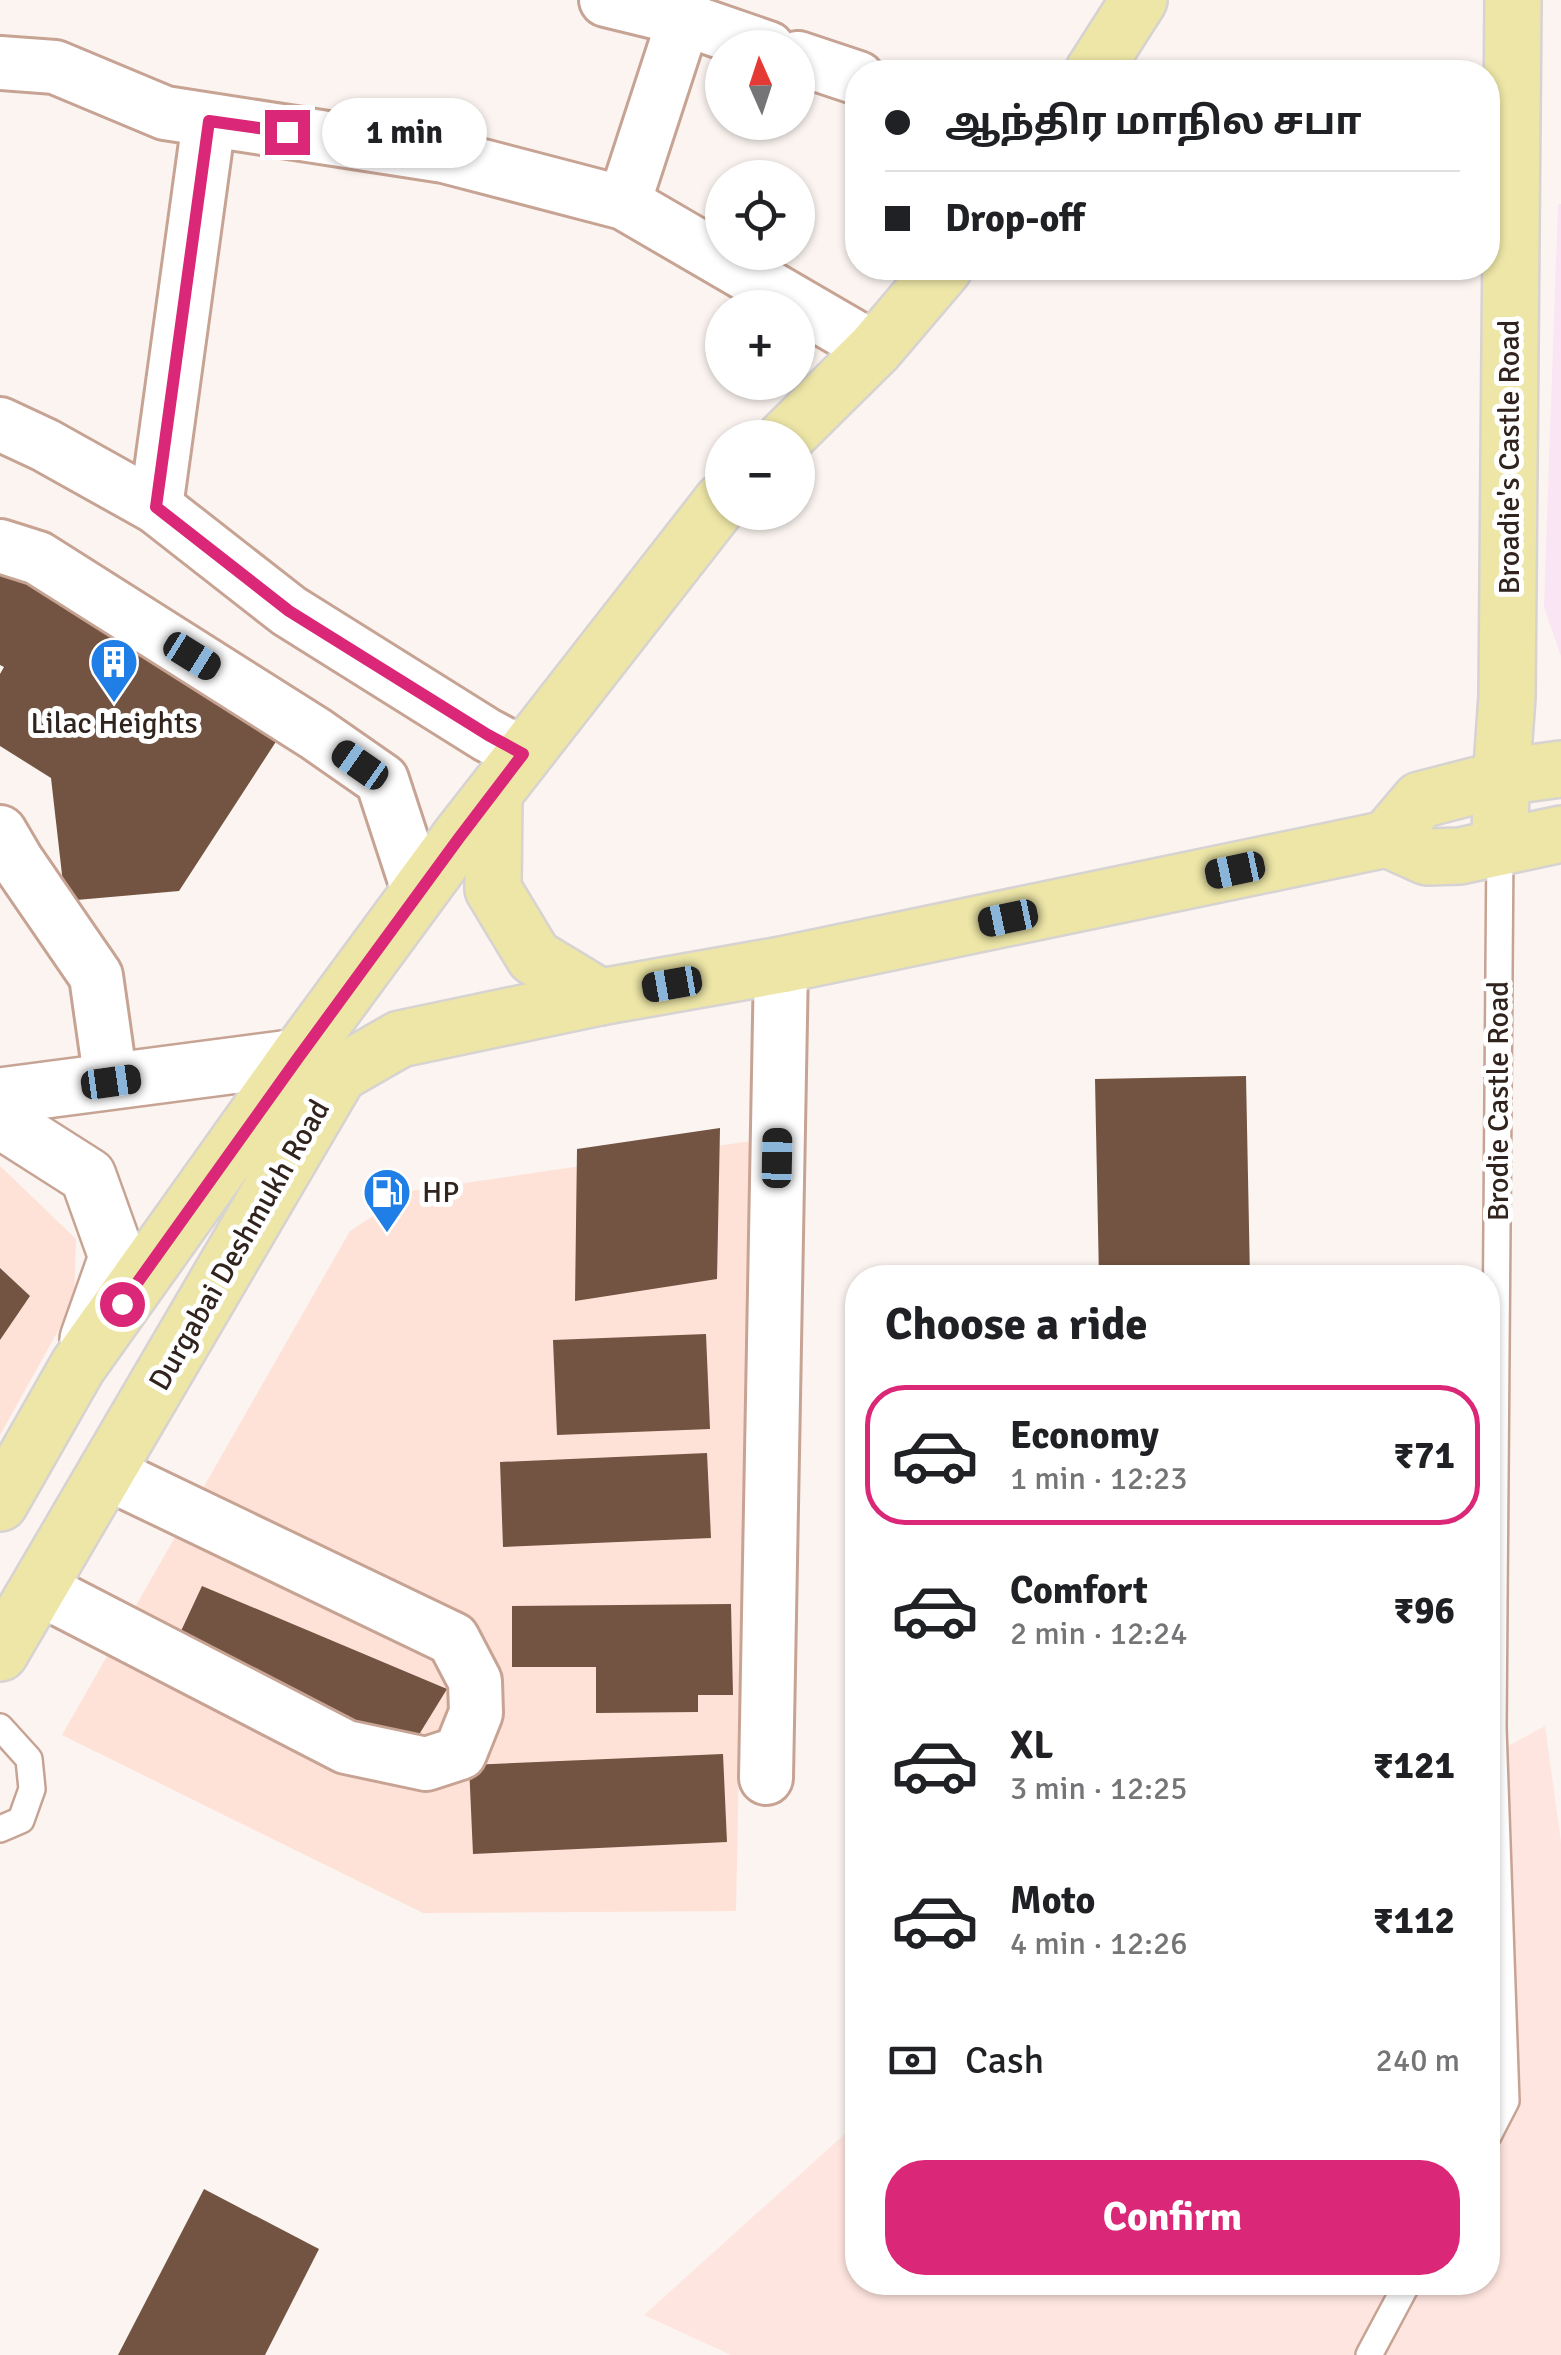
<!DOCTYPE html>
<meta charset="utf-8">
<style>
:root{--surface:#fff;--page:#f2f2f2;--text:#202124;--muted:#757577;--line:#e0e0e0;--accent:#db2777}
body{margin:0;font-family:Signika,"Noto Sans Tamil",sans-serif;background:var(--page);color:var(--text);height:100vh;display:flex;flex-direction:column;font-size:38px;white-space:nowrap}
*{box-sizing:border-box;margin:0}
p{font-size:32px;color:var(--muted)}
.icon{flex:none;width:55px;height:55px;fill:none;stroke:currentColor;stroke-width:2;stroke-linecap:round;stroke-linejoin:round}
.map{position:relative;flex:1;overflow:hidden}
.details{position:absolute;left:845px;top:1265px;width:655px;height:1030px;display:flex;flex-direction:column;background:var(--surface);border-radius:40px;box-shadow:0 2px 8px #0004}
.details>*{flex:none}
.guide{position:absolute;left:845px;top:60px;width:655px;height:220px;border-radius:40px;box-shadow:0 2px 8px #0004;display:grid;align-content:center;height:220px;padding:0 40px;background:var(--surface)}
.needle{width:65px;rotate:357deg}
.controls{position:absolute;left:705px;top:30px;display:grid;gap:20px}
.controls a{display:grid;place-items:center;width:110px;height:110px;border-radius:50%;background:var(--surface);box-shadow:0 2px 8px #0004;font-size:50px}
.end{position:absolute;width:45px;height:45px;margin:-22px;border:12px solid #db2777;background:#fff;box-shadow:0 0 0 5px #fff}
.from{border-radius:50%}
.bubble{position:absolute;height:70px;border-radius:35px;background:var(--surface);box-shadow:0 2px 8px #0004;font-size:32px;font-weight:700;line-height:70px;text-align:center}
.car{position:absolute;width:30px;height:60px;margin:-30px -15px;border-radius:12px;box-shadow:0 0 8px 2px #0007;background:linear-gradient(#222 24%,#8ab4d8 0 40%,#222 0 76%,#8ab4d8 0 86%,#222 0)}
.guide b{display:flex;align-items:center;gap:35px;height:95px;font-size:38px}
.guide b+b{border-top:2px solid var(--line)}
.guide i{width:25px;height:25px;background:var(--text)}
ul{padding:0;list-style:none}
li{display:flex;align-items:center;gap:30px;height:140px;margin:0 20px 15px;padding:0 20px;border:5px solid transparent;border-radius:40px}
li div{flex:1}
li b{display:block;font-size:38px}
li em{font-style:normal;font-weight:700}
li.selected{border-color:var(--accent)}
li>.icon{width:90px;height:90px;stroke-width:1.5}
h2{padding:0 40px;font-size:45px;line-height:120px}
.pay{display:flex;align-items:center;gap:25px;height:110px;padding:0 40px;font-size:38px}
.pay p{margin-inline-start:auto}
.cta{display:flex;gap:20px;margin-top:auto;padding:20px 40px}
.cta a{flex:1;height:115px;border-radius:40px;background:var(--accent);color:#fff;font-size:40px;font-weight:700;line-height:115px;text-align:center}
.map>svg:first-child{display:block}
.built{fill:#fee2d7}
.industrial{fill:#f9e5f4}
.education{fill:#ffe5df}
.building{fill:#735341}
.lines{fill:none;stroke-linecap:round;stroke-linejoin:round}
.lane-casing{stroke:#c7a394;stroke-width:30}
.street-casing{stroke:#c7a394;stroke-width:58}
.secondary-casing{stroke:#c7a394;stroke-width:60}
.primary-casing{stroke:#d6d3d2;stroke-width:60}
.lane{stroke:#fff;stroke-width:25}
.street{stroke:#fff;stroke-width:52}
.secondary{stroke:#fff;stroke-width:55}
.primary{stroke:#ede6a7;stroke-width:55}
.route{stroke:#db2777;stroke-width:12}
.labels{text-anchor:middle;stroke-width:10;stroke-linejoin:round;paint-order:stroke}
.street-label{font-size:30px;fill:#31231d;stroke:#fff}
.poi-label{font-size:30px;fill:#31231d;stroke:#fff}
</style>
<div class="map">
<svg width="1561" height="2355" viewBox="0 0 1561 2355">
<rect width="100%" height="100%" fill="#fbf4f0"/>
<g class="built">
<path d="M 751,1141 L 736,1911 L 423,1913 L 62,1735 L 350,1231 L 411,1191 Z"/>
<path d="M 0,1166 L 76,1239 L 74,1302 L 0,1435 Z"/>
</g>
<path class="industrial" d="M 1558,204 L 1561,204 L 1561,656 L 1544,607 Z"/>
<path class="education" d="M 1545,1726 L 1561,1842 L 1561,2355 L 731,2355 L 644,2315 L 857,2123 L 858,2282 L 1488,2282 L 1488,1757 Z"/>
<g class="building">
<path d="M 0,566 L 279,737 L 179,891 L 65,901 L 51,778 L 0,746 L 0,674 L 4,667 L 0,665 Z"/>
<path d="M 1246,1076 L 1250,1278 L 1099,1278 L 1095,1079 Z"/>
<path d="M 720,1128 L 717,1279 L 575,1301 L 577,1149 Z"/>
<path d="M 0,1268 L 30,1296 L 0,1340 Z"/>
<path d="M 706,1334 L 710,1429 L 557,1435 L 553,1340 Z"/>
<path d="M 707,1453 L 711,1538 L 503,1547 L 500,1462 Z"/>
<path d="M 202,1586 L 447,1689 L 412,1746 L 174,1646 Z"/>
<path d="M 731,1604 L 733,1695 L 698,1695 L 698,1712 L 596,1713 L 596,1667 L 512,1667 L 512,1606 Z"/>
<path d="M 849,1612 L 858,1612 L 858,1752 L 847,1752 Z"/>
<path d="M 723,1754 L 727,1842 L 473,1854 L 469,1765 Z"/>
<path d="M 204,2189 L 319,2249 L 265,2355 L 118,2355 Z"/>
</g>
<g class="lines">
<g class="lane-casing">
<g id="lane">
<path d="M 0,1727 L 29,1759 L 32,1789 L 21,1820 L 0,1829"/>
<path d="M 1488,2136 L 1506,2101 L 1493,1728 L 1500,846"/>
<path d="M 1369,2355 L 1408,2282"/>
</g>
</g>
<g class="street-casing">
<g id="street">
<path d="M 606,0 L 684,19 L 768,48"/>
<path d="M 798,58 L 858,78"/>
<path d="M 0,63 L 55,67 L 165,113 L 444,156 L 624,203 L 875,349"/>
<path d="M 624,203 L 684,19"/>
<path d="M 0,424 L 45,445 L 156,507 L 289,611 L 487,735 L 523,754"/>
<path d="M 156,507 L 209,121"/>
<path d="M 0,546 L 38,558 L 316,734 L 382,780 L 419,893"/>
<path d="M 0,832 L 17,861 L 96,976 L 111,1082"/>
<path d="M 38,1588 L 346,1747 L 426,1764 L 460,1753 L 476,1713 L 475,1681 L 453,1639 L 105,1472"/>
<path d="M 766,1778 L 781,965"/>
</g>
</g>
<g class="secondary-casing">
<g id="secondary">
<path d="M 0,1096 L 298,1057"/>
<path d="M 0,1120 L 88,1176 L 117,1257 L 88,1339"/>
</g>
</g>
<g class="primary-casing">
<g id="primary">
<path d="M 1093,72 L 1139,0"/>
<path d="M 785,438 L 875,349 L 944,268"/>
<path d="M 494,795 L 493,889 L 534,957 L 600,997"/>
<path d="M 1387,839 L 1420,800 L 1517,775 L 1561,769"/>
<path d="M 1500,846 L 1501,781 L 1507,697 L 1513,0"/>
<path d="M 0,1503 L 78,1366 L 298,1057 L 459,838 L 722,501"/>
<path d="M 0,1653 L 339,1074 L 400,1039 L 600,997 L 781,965 L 1387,839 L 1427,857 L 1460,856 L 1561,834"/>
</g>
</g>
<use href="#lane" class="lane"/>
<use href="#street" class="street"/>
<use href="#secondary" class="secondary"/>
<use href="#primary" class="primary"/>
</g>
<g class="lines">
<path class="route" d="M 122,1304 L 298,1058 L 459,838 L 523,754 L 488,735 L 289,611 L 156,507 L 209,121 L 287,132"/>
</g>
<defs>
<g id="building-pin" transform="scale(2.5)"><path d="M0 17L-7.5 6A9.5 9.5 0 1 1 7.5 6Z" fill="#207ee7" stroke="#fff"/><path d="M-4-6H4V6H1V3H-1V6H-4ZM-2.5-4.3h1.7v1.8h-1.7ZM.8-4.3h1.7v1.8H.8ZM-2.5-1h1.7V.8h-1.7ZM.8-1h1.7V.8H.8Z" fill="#fff"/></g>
<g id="fuel-pin" transform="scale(2.5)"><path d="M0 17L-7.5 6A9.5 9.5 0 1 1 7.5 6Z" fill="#207ee7" stroke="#fff"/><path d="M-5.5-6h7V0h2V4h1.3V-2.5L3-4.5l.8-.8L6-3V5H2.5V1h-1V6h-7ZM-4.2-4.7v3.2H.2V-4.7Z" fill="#fff"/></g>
</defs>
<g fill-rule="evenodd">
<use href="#building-pin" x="114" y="662"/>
<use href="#fuel-pin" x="387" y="1192"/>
</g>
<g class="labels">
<g class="street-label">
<text transform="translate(1509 457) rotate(-90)" y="10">Broadie's Castle Road</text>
<text transform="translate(1498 1101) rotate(-90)" y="10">Brodie Castle Road</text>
<text transform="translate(239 1245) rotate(-60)" y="10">Durgabai Deshmukh Road</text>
</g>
<g class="poi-label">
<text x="114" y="733">Lilac Heights</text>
<text x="422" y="1202" text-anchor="start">HP</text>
</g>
</g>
</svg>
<div class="controls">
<a><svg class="needle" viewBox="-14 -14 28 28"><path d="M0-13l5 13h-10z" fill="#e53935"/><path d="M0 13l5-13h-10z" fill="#757577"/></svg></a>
<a><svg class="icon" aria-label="locate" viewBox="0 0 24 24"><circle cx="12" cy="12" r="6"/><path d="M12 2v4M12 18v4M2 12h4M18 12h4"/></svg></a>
<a>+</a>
<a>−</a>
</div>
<i class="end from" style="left:122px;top:1304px"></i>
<i class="end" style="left:287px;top:132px"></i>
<div class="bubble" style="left:322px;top:98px;width:165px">1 min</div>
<i class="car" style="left:192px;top:656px;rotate:122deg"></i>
<i class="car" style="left:360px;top:765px;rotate:305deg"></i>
<i class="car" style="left:1235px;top:870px;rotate:258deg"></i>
<i class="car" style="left:1008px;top:918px;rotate:258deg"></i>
<i class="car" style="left:672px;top:984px;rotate:260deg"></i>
<i class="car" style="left:111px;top:1082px;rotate:82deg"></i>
<i class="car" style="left:777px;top:1158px;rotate:1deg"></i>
<div class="guide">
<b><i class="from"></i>ஆந்திர மாநில சபா</b>
<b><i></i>Drop-off</b>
</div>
<section class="details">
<h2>Choose a ride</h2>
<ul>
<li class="selected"><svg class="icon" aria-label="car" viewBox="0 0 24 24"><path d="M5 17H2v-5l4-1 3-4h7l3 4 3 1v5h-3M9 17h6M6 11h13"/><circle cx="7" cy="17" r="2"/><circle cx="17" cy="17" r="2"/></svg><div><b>Economy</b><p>1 min · 12:23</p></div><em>₹71</em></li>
<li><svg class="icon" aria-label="car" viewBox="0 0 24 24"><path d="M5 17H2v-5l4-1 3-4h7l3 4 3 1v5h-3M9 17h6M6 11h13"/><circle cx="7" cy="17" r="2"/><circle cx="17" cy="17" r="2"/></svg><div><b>Comfort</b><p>2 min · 12:24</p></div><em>₹96</em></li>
<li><svg class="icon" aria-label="car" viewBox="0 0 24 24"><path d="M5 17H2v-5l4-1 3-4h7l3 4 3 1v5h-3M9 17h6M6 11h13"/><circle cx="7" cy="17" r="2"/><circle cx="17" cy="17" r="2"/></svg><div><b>XL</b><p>3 min · 12:25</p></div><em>₹121</em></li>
<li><svg class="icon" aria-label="car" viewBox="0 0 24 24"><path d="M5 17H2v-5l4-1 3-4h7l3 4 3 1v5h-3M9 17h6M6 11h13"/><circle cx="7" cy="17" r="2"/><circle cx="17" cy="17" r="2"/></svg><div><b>Moto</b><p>4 min · 12:26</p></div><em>₹112</em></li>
</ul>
<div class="pay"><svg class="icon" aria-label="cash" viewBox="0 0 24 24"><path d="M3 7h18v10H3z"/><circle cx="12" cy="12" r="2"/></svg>Cash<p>240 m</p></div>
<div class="cta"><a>Confirm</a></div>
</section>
</div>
